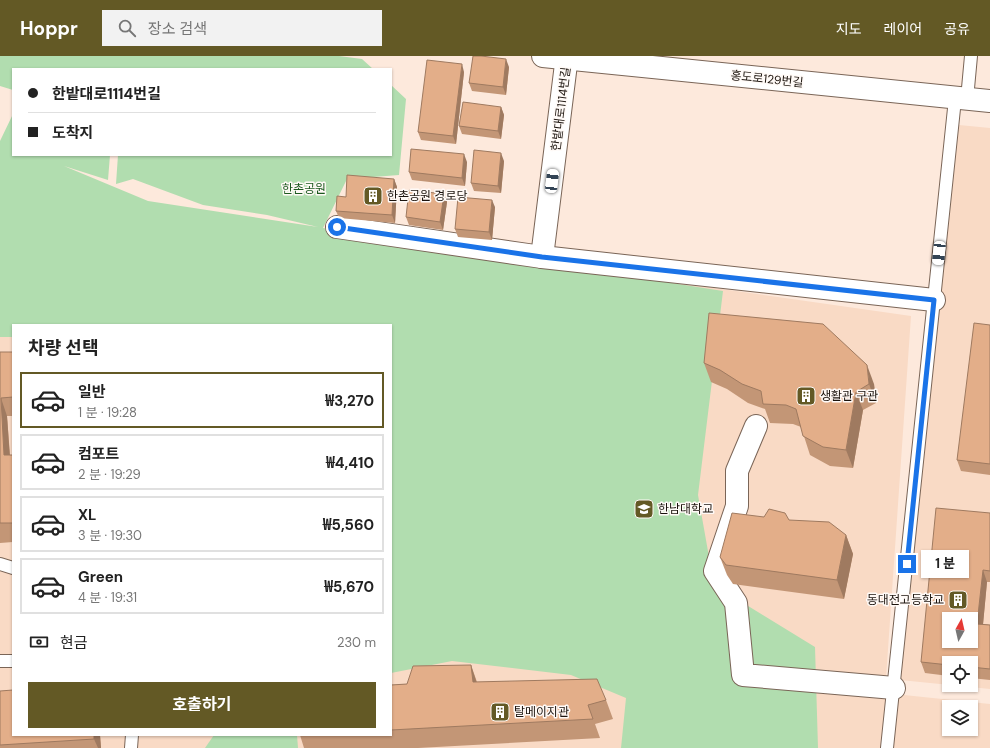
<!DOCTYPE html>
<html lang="ko">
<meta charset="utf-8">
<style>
:root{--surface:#fff;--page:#f2f2f2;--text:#222;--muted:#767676;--line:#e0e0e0;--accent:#635925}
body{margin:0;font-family:"DM Sans","Noto Sans KR",sans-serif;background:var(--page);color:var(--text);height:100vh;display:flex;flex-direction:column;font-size:15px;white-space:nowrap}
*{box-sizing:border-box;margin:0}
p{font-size:13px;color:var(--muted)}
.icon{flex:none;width:22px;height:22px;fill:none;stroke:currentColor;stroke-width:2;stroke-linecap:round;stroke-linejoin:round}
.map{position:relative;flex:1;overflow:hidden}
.side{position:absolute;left:12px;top:268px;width:380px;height:412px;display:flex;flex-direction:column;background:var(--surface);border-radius:0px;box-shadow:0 1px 3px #0004}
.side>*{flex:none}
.banner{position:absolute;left:12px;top:12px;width:380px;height:88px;border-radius:0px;box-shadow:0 1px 3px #0004;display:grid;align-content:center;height:88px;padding:0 16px;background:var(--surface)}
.needle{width:26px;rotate:8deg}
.fabs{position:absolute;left:942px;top:556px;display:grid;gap:8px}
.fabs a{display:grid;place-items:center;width:36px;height:36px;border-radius:0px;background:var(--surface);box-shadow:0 1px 3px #0004;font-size:20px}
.end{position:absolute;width:18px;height:18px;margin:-9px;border:5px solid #1a73e8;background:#fff;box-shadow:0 0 0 2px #fff}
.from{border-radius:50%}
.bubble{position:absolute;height:28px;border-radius:0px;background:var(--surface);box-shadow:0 1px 3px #0004;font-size:13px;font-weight:700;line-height:28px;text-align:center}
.car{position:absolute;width:12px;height:24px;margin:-12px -6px;border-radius:5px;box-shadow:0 0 3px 1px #0007;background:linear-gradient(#fff 24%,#345 0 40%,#fff 0 76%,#345 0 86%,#fff 0)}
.banner b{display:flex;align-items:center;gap:14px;height:38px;font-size:15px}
.banner b+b{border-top:1px solid var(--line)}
.banner i{width:10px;height:10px;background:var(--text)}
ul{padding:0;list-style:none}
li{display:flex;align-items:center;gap:12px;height:56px;margin:0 8px 6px;padding:0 8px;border:2px solid var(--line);border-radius:0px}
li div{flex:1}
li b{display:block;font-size:15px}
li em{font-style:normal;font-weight:700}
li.on{border-color:var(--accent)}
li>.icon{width:36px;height:36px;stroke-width:1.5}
h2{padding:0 16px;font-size:18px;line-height:48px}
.pay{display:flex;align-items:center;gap:10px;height:44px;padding:0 16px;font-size:15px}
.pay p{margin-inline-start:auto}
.action{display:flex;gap:8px;margin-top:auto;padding:8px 16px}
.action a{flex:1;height:46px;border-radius:0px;background:var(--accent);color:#fff;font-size:16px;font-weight:700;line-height:46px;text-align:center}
header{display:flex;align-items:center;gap:24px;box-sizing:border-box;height:56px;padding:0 20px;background:var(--accent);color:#fff}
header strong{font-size:19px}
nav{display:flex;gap:22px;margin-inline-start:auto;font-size:14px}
.search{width:280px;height:36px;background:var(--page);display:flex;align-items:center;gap:10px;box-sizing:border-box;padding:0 14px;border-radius:0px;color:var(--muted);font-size:15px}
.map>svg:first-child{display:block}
.built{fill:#f9dac5;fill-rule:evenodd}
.green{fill:#b1ddaf}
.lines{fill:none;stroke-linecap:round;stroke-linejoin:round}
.service-casing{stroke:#7a6557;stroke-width:14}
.minor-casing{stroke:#7a6557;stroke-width:24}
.service{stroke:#fff;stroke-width:12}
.minor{stroke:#fff;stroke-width:22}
.wall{fill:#c39676}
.shaded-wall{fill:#9f7a60}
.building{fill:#e3ae89;stroke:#9f7a60;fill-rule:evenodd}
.route{stroke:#1a73e8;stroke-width:5}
.labels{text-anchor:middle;stroke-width:3;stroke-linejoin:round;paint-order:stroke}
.street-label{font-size:12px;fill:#1b130d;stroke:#fffaf7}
.park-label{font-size:12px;fill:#1c591f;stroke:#fffaf7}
.poi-label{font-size:12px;fill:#1b130d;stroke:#fffaf7;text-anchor:start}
</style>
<header>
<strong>Hoppr</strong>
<div class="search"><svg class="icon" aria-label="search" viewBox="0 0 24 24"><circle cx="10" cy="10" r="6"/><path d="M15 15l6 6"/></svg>장소 검색</div>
<nav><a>지도</a><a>레이어</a><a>공유</a></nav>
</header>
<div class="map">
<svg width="990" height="692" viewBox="0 0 990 692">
<rect width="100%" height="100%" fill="#fde9dc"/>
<g class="built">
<path d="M 959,69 L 990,72 L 990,633 L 900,624 ZM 949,563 L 971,563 L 971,585 L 949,585 ZM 949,607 L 971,607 L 971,629 L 949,629 Z"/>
<path d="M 0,86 L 13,99 L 148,146 L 505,202 L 911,260 L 885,637 L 990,648 L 990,692 L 0,692 ZM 13,269 L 391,269 L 391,679 L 13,679 ZM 949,651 L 971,651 L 971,673 L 949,673 Z"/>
</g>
<g class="green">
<path d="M 0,0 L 339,0 L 362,3 L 373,13 L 13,13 L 13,34 L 0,30 Z"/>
<path d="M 391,29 L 406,43 L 399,119 L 347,123 L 323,172 L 723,235 L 698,439 L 714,529 L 815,591 L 818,692 L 621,692 L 626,642 L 571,619 L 452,605 L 391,617 L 391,269 L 13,269 L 13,281 L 0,281 L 0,85 L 13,58 L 13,99 L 110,99 L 108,124 L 64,110 L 148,145 L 318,171 L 267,159 L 203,149 L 133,123 L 116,128 L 118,99 L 391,99 Z"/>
<path d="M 214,679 L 297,679 L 298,692 L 205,692 Z"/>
</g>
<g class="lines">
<g class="service-casing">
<g id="service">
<path d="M 967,43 L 971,0"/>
<path d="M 0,508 L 13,512"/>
<path d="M 0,605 L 13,605"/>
<path d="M 131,692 L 132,679"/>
<path d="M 887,692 L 955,43"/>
</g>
</g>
<g class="minor-casing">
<g id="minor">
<path d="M 543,0 L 990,45"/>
<path d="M 337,171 L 542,201 L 934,244"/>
<path d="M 542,201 L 567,0"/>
<path d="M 756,370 L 737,415 L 737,450 L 715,515 L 736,547 L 743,619 L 894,632"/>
</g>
</g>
<use href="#service" class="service"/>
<use href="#minor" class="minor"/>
</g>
<g class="wall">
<path d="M 509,11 L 506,39 L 472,35 L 469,27 Z"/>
<path d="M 464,16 L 456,88 L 421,84 L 418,76 Z"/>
<path d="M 501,51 L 504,59 L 501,83 L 462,78 L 459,70 Z"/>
<path d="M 504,105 L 501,137 L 474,135 L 471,127 Z"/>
<path d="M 467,106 L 465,130 L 412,124 L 409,116 Z"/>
<path d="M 394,123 L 397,131 L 395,167 L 339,162 L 336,155 L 346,141 Z"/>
<path d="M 444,138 L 447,146 L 443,174 L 409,169 L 406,161 Z"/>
<path d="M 495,151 L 492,184 L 458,181 L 455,173 Z"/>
<path d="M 990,269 L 990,419 L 961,415 L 957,404 Z"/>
<path d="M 0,296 L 13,296 L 13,360 L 7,360 L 10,399 L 13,399 L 13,486 L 0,487 Z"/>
<path d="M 704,307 L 874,328 L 876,347 L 863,354 L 853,412 L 830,410 L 810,399 L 801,371 L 793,368 L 770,367 L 765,353 L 748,347 L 727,333 L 711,326 Z"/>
<path d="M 990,457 L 990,526 L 987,526 L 983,568 L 990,569 L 990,624 L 971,622 L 971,607 L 949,607 L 949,620 L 925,617 L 921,606 Z"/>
<path d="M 789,464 L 846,479 L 853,498 L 844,543 L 733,528 L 727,519 L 720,501 Z"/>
<path d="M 471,609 L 477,626 L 606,644 L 613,663 L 595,668 L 600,682 L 418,692 L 304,692 L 300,679 L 391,679 L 391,629 L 407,628 Z"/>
<path d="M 0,635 L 13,679 L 100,679 L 101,692 L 0,692 Z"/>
</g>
<g class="shaded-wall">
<path d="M 506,3 L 509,11 L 506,39 L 503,31 Z"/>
<path d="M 462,8 L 464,16 L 456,88 L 453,80 Z"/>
<path d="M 501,51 L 504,59 L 501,83 L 498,75 Z"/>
<path d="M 501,97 L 504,105 L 501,137 L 498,130 Z"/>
<path d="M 464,98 L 467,106 L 465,130 L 462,122 Z"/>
<path d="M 394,123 L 397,131 L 395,167 L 392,159 Z"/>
<path d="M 444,138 L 447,146 L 443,174 L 440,166 Z"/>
<path d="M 492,144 L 495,151 L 492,184 L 489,176 Z"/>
<path d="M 867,309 L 874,328 L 876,347 L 869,328 Z"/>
<path d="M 856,336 L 863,354 L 853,412 L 846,394 Z"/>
<path d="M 1,342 L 7,360 L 11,418 L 4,399 Z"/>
<path d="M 846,479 L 853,498 L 844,543 L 837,524 Z"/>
<path d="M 983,514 L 987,526 L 982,579 L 977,568 Z"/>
<path d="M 471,609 L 477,628 L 473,626 Z"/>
<path d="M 94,679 L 100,679 L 101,692 L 98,692 L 94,683 Z"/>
</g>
<g class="building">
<path d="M 473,0 L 481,0 L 506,3 L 503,31 L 469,27 Z"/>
<path d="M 427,4 L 462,8 L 453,80 L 418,76 Z"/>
<path d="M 463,46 L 501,51 L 498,75 L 459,70 Z"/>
<path d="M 411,93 L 464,98 L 462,122 L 409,116 Z"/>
<path d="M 474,94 L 501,97 L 498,130 L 471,127 Z"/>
<path d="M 347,119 L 394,123 L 392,159 L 336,155 L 337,140 L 346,141 Z"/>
<path d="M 409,134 L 444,138 L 440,166 L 406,161 Z"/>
<path d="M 458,141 L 492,144 L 489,176 L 455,173 Z"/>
<path d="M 709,257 L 823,268 L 867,309 L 869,328 L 856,336 L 846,394 L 823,391 L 803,380 L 796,353 L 786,349 L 763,348 L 761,335 L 742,328 L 720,314 L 704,307 Z"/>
<path d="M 974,267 L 990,269 L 990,408 L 957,404 Z"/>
<path d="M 0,296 L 13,296 L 13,341 L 1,342 L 4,399 L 13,399 L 13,467 L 0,467 Z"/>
<path d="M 936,452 L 990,457 L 990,515 L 983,514 L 977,568 L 990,569 L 990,613 L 971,611 L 971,607 L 949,607 L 949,609 L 921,606 ZM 949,563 L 971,563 L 971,585 L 949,585 Z"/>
<path d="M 769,453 L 785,457 L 789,464 L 829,466 L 846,479 L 837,524 L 726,509 L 720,501 L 732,457 L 764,461 Z"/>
<path d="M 471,609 L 473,626 L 597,623 L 606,644 L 588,649 L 593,663 L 391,674 L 391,629 L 407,628 L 413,610 Z"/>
<path d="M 13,634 L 13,679 L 94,679 L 94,683 L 0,689 L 0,635 Z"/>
</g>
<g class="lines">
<path class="route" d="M 337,171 L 542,201 L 934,244 L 907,508"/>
</g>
<defs>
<g id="building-square" transform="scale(1)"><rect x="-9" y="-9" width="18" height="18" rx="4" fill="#635925" stroke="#fffaf7"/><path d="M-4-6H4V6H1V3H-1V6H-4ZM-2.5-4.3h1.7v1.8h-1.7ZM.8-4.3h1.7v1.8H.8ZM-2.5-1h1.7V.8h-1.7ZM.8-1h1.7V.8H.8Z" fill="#fff"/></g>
<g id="university-square" transform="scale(1)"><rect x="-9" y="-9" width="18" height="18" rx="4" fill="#635925" stroke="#fffaf7"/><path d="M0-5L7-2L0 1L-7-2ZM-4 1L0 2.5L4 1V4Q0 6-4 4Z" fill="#fff"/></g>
</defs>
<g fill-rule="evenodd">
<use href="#building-square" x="373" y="140"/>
<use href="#building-square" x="806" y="340"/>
<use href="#university-square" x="644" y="453"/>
<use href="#building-square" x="958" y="544"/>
<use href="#building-square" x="500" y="656"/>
</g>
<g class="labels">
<g class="street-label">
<text transform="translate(767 23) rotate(6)" y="4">홍도로129번길</text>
<text transform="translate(561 53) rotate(-83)" y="4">한밭대로1114번길</text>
</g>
<g class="park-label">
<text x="304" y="137">한촌공원</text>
</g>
<g class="poi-label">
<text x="387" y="144">한촌공원 경로당</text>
<text x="820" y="344">생활관 구관</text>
<text x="658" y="457">한남대학교</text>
<text x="944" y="548" text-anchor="end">동대전고등학교</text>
<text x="514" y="660">탈메이지관</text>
</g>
</g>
</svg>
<div class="fabs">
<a><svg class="needle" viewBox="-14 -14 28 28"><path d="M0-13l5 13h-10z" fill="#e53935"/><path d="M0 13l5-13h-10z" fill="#767676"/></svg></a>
<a><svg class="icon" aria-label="locate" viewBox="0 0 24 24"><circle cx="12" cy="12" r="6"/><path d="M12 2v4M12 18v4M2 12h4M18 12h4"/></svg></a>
<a><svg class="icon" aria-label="layers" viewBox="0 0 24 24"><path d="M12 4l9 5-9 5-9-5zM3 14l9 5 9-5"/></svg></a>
</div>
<i class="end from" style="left:337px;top:171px"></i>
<i class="end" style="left:907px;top:508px"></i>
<div class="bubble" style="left:921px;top:494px;width:48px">1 분</div>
<i class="car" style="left:552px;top:125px;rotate:7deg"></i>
<i class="car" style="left:939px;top:197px;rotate:186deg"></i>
<div class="banner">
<b><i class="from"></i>한밭대로1114번길</b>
<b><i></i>도착지</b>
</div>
<section class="side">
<h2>차량 선택</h2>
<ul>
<li class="on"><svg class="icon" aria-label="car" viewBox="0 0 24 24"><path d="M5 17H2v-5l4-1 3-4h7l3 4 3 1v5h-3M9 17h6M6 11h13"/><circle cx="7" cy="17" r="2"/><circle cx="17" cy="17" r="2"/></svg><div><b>일반</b><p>1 분 · 19:28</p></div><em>₩3,270</em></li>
<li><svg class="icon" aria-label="car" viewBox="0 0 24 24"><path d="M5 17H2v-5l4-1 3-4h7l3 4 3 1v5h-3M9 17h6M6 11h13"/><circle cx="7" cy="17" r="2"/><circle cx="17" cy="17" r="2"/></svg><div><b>컴포트</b><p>2 분 · 19:29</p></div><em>₩4,410</em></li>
<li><svg class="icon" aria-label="car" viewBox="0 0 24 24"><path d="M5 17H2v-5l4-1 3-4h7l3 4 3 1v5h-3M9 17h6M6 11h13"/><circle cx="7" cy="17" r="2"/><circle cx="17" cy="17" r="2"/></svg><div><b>XL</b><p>3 분 · 19:30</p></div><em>₩5,560</em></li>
<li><svg class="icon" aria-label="car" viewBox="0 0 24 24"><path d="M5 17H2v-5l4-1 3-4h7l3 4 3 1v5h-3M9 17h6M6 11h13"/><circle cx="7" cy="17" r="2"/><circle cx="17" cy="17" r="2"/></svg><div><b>Green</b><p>4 분 · 19:31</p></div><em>₩5,670</em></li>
</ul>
<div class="pay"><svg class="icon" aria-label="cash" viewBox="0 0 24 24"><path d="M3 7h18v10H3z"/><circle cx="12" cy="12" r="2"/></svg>현금<p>230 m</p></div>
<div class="action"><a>호출하기</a></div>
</section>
</div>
